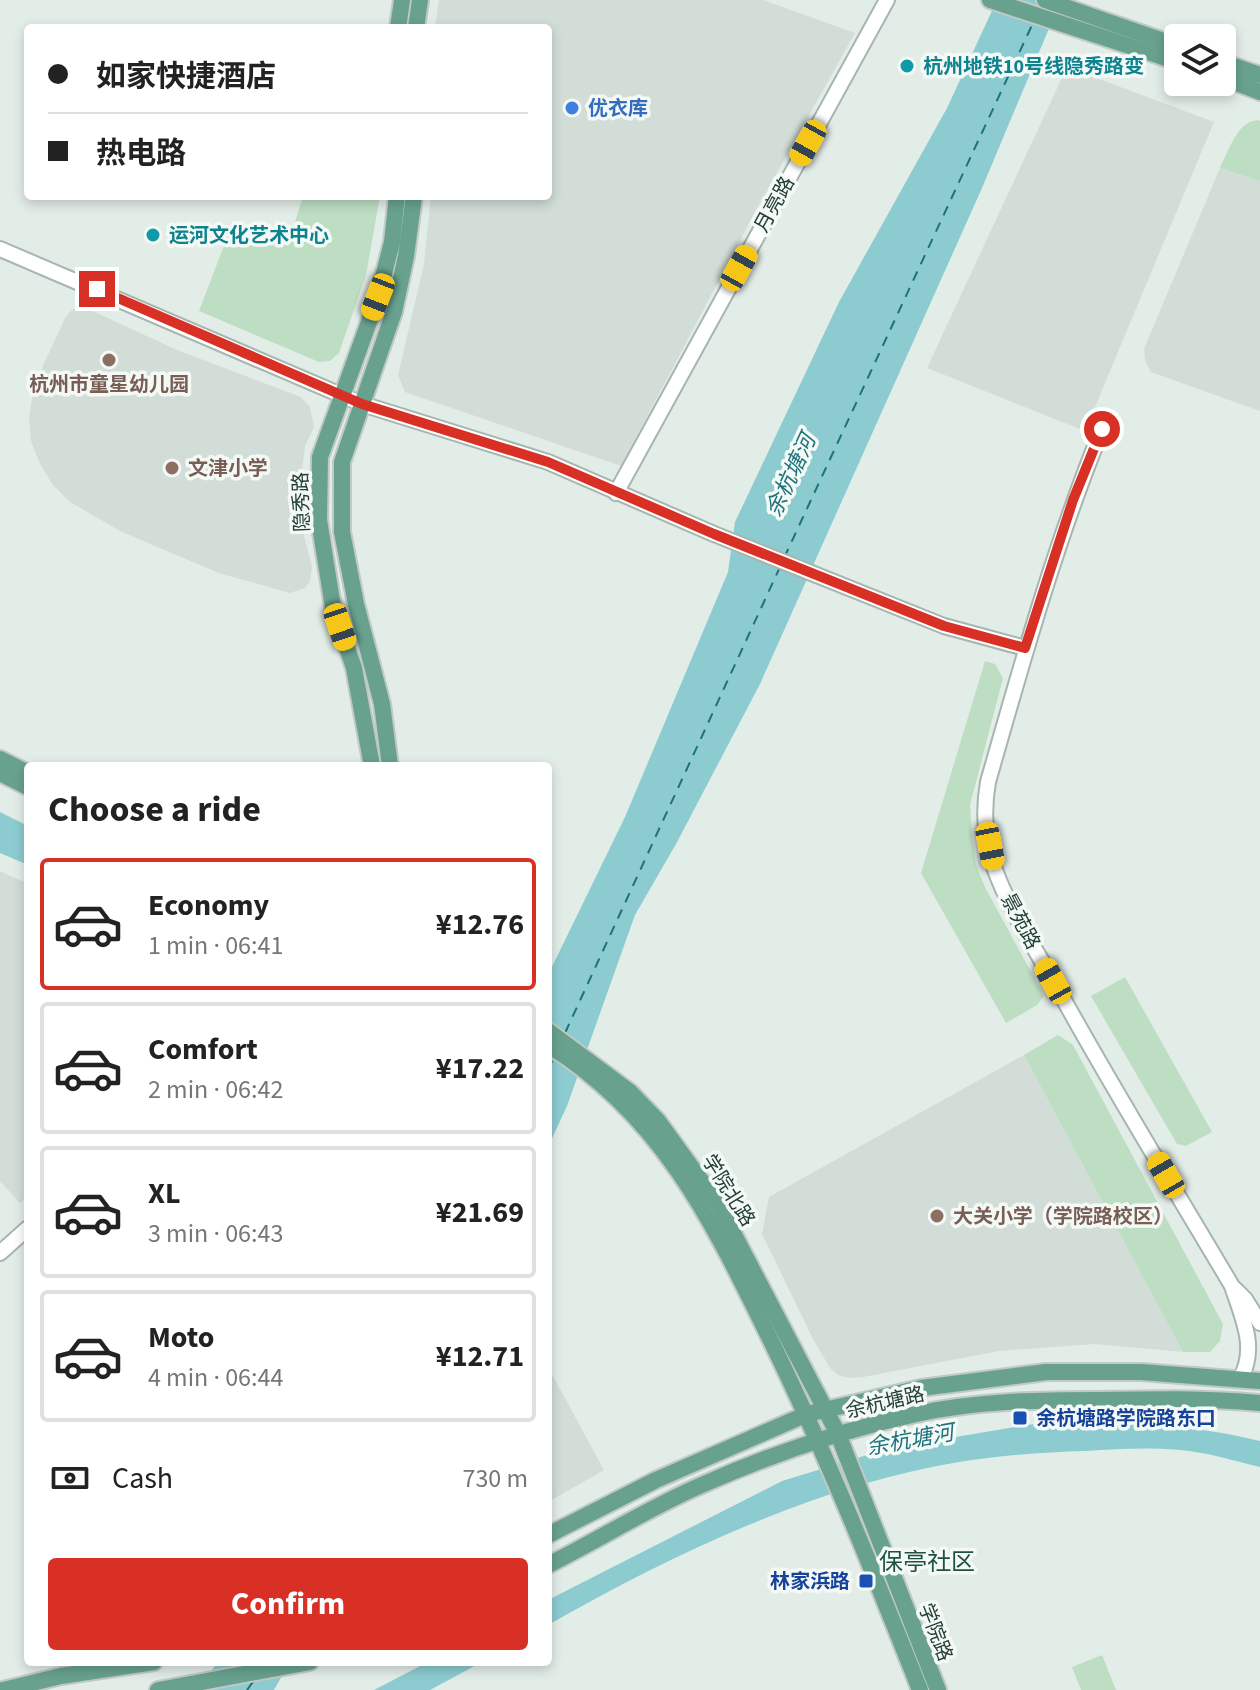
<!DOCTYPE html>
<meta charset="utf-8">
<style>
:root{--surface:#fff;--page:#f2f2f2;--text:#222;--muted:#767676;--line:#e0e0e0;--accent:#d93025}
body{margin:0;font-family:"Source Sans 3","Noto Sans SC",sans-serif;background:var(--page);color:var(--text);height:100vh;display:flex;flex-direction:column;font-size:30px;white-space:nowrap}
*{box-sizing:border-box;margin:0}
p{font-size:26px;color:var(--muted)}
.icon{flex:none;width:44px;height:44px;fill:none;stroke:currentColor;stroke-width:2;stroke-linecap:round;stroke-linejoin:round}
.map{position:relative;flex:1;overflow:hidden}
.drawer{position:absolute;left:24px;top:762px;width:528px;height:904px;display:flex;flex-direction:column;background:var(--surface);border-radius:8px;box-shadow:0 4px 12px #0003}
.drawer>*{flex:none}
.hud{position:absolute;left:24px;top:24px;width:528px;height:176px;border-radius:8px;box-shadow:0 4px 12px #0003;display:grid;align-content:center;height:176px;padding:0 24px;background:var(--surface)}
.fabs{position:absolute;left:1164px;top:24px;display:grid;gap:16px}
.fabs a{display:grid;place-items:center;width:72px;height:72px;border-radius:8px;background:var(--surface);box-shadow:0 4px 12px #0003;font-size:40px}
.end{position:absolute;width:36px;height:36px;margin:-18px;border:10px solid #d93025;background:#fff;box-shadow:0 0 0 4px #fff}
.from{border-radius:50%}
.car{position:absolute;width:24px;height:48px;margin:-24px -12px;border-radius:10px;box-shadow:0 0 6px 2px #0007;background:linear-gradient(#f5c518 24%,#345 0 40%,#f5c518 0 76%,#345 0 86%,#f5c518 0)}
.hud b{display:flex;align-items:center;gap:28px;height:76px;font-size:30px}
.hud b+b{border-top:2px solid var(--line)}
.hud i{width:20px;height:20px;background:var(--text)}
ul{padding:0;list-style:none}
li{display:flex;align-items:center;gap:24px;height:132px;margin:0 16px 12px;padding:0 8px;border:4px solid var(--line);border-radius:8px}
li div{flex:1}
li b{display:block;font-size:30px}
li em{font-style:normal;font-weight:700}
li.current{border-color:var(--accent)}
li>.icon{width:72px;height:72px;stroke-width:1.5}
h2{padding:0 24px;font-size:36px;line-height:96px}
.pay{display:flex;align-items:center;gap:20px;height:88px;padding:0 24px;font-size:30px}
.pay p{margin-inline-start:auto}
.cta{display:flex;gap:16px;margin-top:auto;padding:16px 24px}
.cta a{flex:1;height:92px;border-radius:8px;background:var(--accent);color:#fff;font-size:32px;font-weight:700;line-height:92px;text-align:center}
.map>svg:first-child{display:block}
.built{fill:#d2ddd7}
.green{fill:#bddec3}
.water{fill:#8cccd1}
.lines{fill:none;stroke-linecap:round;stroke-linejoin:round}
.ferry{stroke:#1d727b;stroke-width:2;stroke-dasharray:10 8;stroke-linecap:butt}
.minor-casing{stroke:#a6b5af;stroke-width:18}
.major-casing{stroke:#c1c9c6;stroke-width:20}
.minor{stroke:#fff;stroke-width:14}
.major{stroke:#68a28f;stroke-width:16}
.route{stroke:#d93025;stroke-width:10}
.culture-dot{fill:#0f9aa8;stroke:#f4f9f6;stroke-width:3}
.shop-dot{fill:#3f7fe0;stroke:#f4f9f6;stroke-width:3}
.education-dot{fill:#8d6e63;stroke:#f4f9f6;stroke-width:3}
.transit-dot{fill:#1a4fb4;stroke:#f4f9f6;stroke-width:3}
.labels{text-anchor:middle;stroke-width:7;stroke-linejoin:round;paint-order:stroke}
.culture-label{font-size:20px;font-weight:bold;fill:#0d838f;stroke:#f4f9f6;text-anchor:start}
.shop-label{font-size:20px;font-weight:bold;fill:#366cbe;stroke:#f4f9f6;text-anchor:start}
.street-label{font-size:20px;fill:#233f35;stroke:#f4f9f6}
.education-label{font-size:20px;font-weight:bold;fill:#785e54;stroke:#f4f9f6;text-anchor:start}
.transit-label{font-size:20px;font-weight:bold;fill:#164399;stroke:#f4f9f6;text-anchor:start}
.water-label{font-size:22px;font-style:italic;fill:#1d727b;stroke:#f4f9f6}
.quarter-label{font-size:24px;fill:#1f5141;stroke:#f4f9f6}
</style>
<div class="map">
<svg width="1260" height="1690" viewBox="0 0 1260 1690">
<rect width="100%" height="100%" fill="#e3ede8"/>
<g class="built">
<path d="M 439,0 L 763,0 L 855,33 L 755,212 L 621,466 L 405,392 L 398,375 L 424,264 L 431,196 L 548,196 L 548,28 L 435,28 Z"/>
<path d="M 1067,67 L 1214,122 L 1085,431 L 927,368 Z"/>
<path d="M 1220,168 L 1260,181 L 1260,411 L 1151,372 L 1145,361 L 1144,349 Z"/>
<path d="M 82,306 L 177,350 L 301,397 L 310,407 L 314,427 L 305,446 L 299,498 L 302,528 L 312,567 L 310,581 L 305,588 L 290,593 L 219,573 L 122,532 L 70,502 L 53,485 L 40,464 L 31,441 L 29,418 L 32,398 L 41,370 L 66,316 L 73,309 Z"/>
<path d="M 0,871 L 28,884 L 28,1196 L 20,1203 L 0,1181 Z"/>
<path d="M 1024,1055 L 1183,1352 L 1095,1344 L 999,1351 L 863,1377 L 849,1378 L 838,1375 L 830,1368 L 813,1339 L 762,1234 L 769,1197 Z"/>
<path d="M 548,1367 L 604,1470 L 548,1502 Z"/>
</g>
<g class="green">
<path d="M 1257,120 L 1260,121 L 1260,181 L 1220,168 C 1228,152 1237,122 1257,120 Z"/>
<path d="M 303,196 L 380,196 L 366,275 L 339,353 L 330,361 L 319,362 L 199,311 L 233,222 L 289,242 Z"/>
<path d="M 985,661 L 995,664 L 1003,678 L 970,805 L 972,833 L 976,865 L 985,887 L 1044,996 L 1037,1005 L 1006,1023 L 921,873 Z"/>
<path d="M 1125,977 L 1212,1132 L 1186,1146 L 1177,1144 L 1091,996 Z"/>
<path d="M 1058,1035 L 1073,1045 L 1223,1324 L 1220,1341 L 1210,1352 L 1183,1352 L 1024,1055 Z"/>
<path d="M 1102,1655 L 1116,1690 L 1081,1690 L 1072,1667 Z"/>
</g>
<g class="water">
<path d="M 997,0 L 1061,0 L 982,188 L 760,684 L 676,844 L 635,915 L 567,1106 L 548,1147 L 548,975 L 625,817 L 728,572 L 735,522 L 839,302 L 947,108 Z"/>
<path d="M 0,812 L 28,826 L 28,865 L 0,853 Z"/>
<path d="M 1063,1419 C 1130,1422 1195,1425 1260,1441 L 1260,1467 C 1241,1463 1221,1456 1201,1453 C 1163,1446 1124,1449 1086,1451 C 1046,1452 1005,1455 965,1461 C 819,1484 675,1553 548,1625 L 548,1600 L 782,1481 L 890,1448 Z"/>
<path d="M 218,1662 L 290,1662 L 274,1690 L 196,1690 Z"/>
<path d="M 428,1662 L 482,1662 L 430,1690 L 374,1690 Z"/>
</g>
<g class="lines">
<g class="ferry">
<path d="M 784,558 L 1033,23"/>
<path d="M 565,1033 L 780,567"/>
<path d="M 548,1070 L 554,1057"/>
<path d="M 247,1690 L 255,1679"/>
</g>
<g class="minor-casing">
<g id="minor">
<path d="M 0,249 L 362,404 L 548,462 L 714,534 L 944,626 L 1025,648"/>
<path d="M 1102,429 C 1055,544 1022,663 988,782 C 983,810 985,840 994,867 C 1009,910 1037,951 1059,991 C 1114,1091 1174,1188 1232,1286 C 1242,1317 1258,1348 1240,1379"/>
<path d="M 616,493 L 887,0"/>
<path d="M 0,1253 L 28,1228"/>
<path d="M 1235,1289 L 1245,1299 L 1260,1323"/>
</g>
</g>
<g class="major-casing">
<g id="major">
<path d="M 990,0 L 1178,62"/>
<path d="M 1045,0 L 1178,46"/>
<path d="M 398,28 L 402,0"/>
<path d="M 416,28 L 420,0"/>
<path d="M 1222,62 L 1260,75"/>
<path d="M 1222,77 L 1260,92"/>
<path d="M 0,759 L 28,773"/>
<path d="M 372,766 L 354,668 L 333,607 L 319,520 L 320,457 L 378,297 L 392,242 L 397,196"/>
<path d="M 390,766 L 382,704 L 356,604 L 342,532 L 342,462 L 394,312 L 406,256 L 414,196"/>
<path d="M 0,773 L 28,787"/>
<path d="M 548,1031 L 630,1092 L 658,1121 L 718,1204 L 838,1434 L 938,1690"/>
<path d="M 548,1045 C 665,1117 715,1227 773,1345 C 828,1458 874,1574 920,1690"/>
<path d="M 548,1535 L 656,1480 L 807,1414 L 921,1388 L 1046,1372 L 1141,1372 L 1260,1381"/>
<path d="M 548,1565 C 600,1539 650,1507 704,1484 C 772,1454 843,1430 916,1414 C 976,1401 1036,1400 1097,1400 C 1151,1399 1206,1398 1260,1403"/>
<path d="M 3,1690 L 61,1676 L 154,1662"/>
<path d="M 158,1690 L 310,1662"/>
</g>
</g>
<use href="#minor" class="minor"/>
<use href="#major" class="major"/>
</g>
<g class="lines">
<path class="route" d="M 97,289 L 362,404 L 548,462 L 714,534 L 944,626 L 1025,648 L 1073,500 L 1102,429"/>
</g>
<g class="culture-dot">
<circle cx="907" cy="66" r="8"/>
<circle cx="153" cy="235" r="8"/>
</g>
<circle class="shop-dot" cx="572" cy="108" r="8"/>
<g class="education-dot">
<circle cx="109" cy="360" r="8"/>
<circle cx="172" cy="468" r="8"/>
<circle cx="937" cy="1216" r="8"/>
</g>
<g class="transit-dot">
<rect x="1012" y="1410" width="16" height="16" rx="4"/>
<rect x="858" y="1573" width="16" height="16" rx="4"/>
</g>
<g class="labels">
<g class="culture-label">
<text x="923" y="73">杭州地铁10号线隐秀路变</text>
<text x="169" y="242">运河文化艺术中心</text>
</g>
<g class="shop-label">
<text x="588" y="115">优衣库</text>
</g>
<g class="street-label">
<text transform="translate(774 204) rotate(-61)" y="7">月亮路</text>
<text transform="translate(301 502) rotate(-92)" y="7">隐秀路</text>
<text transform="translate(1021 921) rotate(62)" y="7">景苑路</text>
<text transform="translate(729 1190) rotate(58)" y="7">学院北路</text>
<text transform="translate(885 1402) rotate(-13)" y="7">余杭塘路</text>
<text transform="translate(936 1632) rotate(69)" y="7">学院路</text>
</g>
<g class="education-label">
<text x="109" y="391" text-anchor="middle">杭州市童星幼儿园</text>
<text x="188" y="475">文津小学</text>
<text x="953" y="1223">大关小学（学院路校区）</text>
</g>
<g class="transit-label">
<text x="1036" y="1425">余杭塘路学院路东口</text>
<text x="850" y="1588" text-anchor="end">林家浜路</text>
</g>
<g class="water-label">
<text transform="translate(790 475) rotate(-65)" y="8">余杭塘河</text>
<text transform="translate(910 1439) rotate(-10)" y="8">余杭塘河</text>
</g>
<g class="quarter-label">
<text x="927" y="1570">保亭社区</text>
</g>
</g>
</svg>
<div class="fabs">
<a><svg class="icon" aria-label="layers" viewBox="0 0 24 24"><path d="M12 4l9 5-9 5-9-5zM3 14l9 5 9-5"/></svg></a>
</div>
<i class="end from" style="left:1102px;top:429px"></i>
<i class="end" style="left:97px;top:289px"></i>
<i class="car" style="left:808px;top:143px;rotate:209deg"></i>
<i class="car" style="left:739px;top:268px;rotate:29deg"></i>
<i class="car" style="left:378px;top:297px;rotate:201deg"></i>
<i class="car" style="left:340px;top:627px;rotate:161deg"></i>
<i class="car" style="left:990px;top:846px;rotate:169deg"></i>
<i class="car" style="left:1053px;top:981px;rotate:331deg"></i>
<i class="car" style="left:1166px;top:1175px;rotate:330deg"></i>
<div class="hud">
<b><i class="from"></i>如家快捷酒店</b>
<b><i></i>热电路</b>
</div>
<section class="drawer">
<h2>Choose a ride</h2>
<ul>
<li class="current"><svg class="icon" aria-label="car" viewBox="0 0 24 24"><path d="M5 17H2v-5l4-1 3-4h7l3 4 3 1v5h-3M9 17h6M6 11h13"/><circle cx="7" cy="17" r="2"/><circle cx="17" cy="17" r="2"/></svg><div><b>Economy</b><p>1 min · 06:41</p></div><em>¥12.76</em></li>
<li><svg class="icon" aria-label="car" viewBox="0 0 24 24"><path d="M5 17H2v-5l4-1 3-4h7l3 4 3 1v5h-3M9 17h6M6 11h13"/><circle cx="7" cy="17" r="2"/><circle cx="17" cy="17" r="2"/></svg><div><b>Comfort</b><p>2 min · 06:42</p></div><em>¥17.22</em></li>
<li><svg class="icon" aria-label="car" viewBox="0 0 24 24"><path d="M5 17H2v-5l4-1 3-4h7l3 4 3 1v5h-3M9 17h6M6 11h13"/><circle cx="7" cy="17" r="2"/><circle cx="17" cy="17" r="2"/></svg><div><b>XL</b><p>3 min · 06:43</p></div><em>¥21.69</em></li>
<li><svg class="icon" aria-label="car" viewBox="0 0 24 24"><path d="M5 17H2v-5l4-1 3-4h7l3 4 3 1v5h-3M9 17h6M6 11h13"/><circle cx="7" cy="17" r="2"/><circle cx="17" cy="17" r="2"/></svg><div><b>Moto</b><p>4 min · 06:44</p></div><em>¥12.71</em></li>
</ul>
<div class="pay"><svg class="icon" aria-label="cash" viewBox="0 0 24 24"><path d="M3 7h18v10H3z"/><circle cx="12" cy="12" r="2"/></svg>Cash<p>730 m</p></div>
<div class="cta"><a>Confirm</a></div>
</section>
</div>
